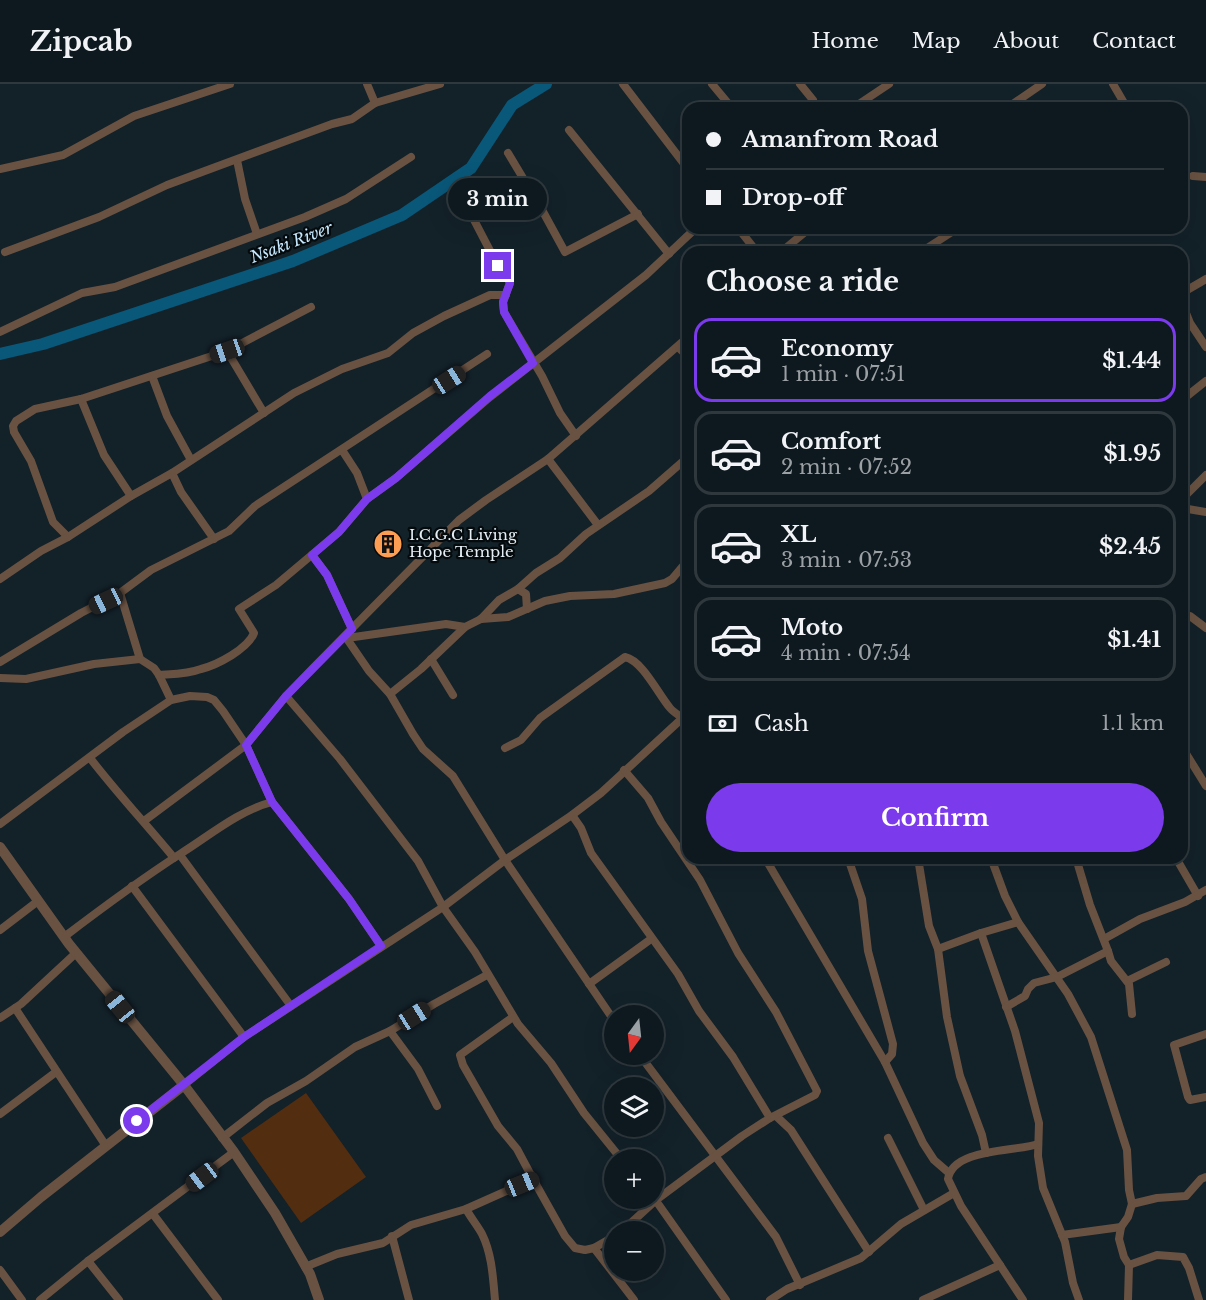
<!DOCTYPE html>
<meta charset="utf-8">
<style>
:root{--surface:#0e191f;--page:#172228;--text:#f1f3f6;--muted:#9ba0a4;--line:#2e383d;--accent:#7c3aed}
body{margin:0;font-family:"Libre Baskerville",serif;background:var(--page);color:var(--text);height:100vh;display:flex;flex-direction:column;font-size:22px;white-space:nowrap}
*{box-sizing:border-box;margin:0}
p{font-size:20px;color:var(--muted)}
.icon{flex:none;width:33px;height:33px;fill:none;stroke:currentColor;stroke-width:2;stroke-linecap:round;stroke-linejoin:round}
.map{position:relative;flex:1;overflow:hidden}
.side{position:absolute;left:682px;top:162px;width:506px;height:618px;display:flex;flex-direction:column;background:var(--surface);border-radius:18px;box-shadow:0 6px 24px #0002,0 0 0 2px var(--line)}
.side>*{flex:none}
.top-card{position:absolute;left:682px;top:18px;width:506px;height:132px;border-radius:18px;box-shadow:0 6px 24px #0002,0 0 0 2px var(--line);display:grid;align-content:center;height:132px;padding:0 24px;background:var(--surface)}
.needle{width:39px;rotate:195deg}
.tools{position:absolute;left:604px;top:921px;display:grid;gap:12px}
.tools a{display:grid;place-items:center;width:60px;height:60px;border-radius:50%;background:var(--surface);box-shadow:0 6px 24px #0002,0 0 0 2px var(--line);font-size:30px}
.end{position:absolute;width:27px;height:27px;margin:-14px;border:8px solid #7c3aed;background:#fff;box-shadow:0 0 0 3px #fff}
.from{border-radius:50%}
.bubble{position:absolute;height:42px;border-radius:21px;background:var(--surface);box-shadow:0 6px 24px #0002,0 0 0 2px var(--line);font-size:20px;font-weight:700;line-height:42px;text-align:center}
.car{position:absolute;width:18px;height:36px;margin:-18px -9px;border-radius:8px;box-shadow:0 0 4px 2px #0007;background:linear-gradient(#222 24%,#8ab4d8 0 40%,#222 0 76%,#8ab4d8 0 86%,#222 0)}
.top-card b{display:flex;align-items:center;gap:21px;height:57px;font-size:22px}
.top-card b+b{border-top:2px solid var(--line)}
.top-card i{width:15px;height:15px;background:var(--text)}
ul{padding:0;list-style:none}
li{display:flex;align-items:center;gap:18px;height:84px;margin:0 12px 9px;padding:0 12px;border:3px solid var(--line);border-radius:18px}
li div{flex:1}
li b{display:block;font-size:22px}
li em{font-style:normal;font-weight:700}
li.current{border-color:var(--accent)}
li>.icon{width:54px;height:54px;stroke-width:1.5}
h2{padding:0 24px;font-size:27px;line-height:72px}
.pay{display:flex;align-items:center;gap:15px;height:66px;padding:0 24px;font-size:22px}
.pay p{margin-inline-start:auto}
.button{display:flex;gap:12px;margin-top:auto;padding:12px 24px}
.button a{flex:1;height:69px;border-radius:36px;background:var(--accent);color:#fff;font-size:24px;font-weight:700;line-height:69px;text-align:center}
header{display:flex;align-items:center;gap:36px;box-sizing:border-box;height:84px;padding:0 30px;background:var(--surface);border-bottom:2px solid var(--line)}
header strong{font-size:28px}
nav{display:flex;gap:33px;margin-inline-start:auto;font-size:21px}
.map>svg:first-child{display:block}
.green{fill:#532d0f}
.lines{fill:none;stroke-linecap:round;stroke-linejoin:round}
.river{stroke:#095779;stroke-width:12}
.minor{stroke:#695242;stroke-width:8}
.tertiary{stroke:#695242;stroke-width:10}
.route{stroke:#7c3aed;stroke-width:8}
.labels{text-anchor:middle;stroke-width:4.5;stroke-linejoin:round;paint-order:stroke}
.poi-label{font-size:15px;fill:#e4eef4;stroke:#050a0d;text-anchor:start}
.water-label{font-size:16px;font-style:italic;fill:#c5e8fe;stroke:#050a0d}
</style>
<header>
<strong>Zipcab</strong>
<nav><a>Home</a><a>Map</a><a>About</a><a>Contact</a></nav>
</header>
<div class="map">
<svg width="1206" height="1216" viewBox="0 0 1206 1216">
<rect width="100%" height="100%" fill="#132129"/>
<path class="green" d="M 306,1009 L 366,1093 L 301,1139 L 241,1054 Z"/>
<g class="lines">
<path class="river" d="M 0,270 L 43,260 L 293,177 L 402,131 L 471,84 L 512,21 L 546,0"/>
<g class="minor">
<path d="M 367,0 L 375,19"/>
<path d="M 623,0 L 688,85"/>
<path d="M 712,0 L 732,24"/>
<path d="M 800,0 L 813,16"/>
<path d="M 1113,0 L 1127,24"/>
<path d="M 853,24 L 889,0"/>
<path d="M 1007,24 L 1042,0"/>
<path d="M 569,46 L 669,170"/>
<path d="M 508,69 L 541,124 L 565,168 L 638,130"/>
<path d="M 237,76 L 245,115 L 257,150"/>
<path d="M 0,85 L 63,71 L 134,32 L 230,0"/>
<path d="M 1193,92 L 1206,93"/>
<path d="M 473,134 L 498,182 L 503,182 L 510,199 L 503,218 L 504,228 L 542,292 L 560,329 L 576,352"/>
<path d="M 738,144 L 757,168"/>
<path d="M 5,168 L 99,133 L 167,101 L 332,40 L 352,35 L 375,19 L 440,0"/>
<path d="M 781,168 L 810,144"/>
<path d="M 921,168 L 958,144"/>
<path d="M 1182,209 L 1206,195"/>
<path d="M 1182,219 L 1190,239 L 1206,263"/>
<path d="M 0,248 L 82,209 L 115,203 L 305,133 L 346,115 L 411,73"/>
<path d="M 678,263 L 688,273"/>
<path d="M 227,267 L 264,329"/>
<path d="M 152,292 L 167,332 L 191,376"/>
<path d="M 81,315 L 104,371 L 131,412"/>
<path d="M 1182,316 L 1206,297"/>
<path d="M 342,366 L 357,389 L 367,415"/>
<path d="M 548,375 L 598,441"/>
<path d="M 172,389 L 181,408 L 214,455"/>
<path d="M 1182,415 L 1206,391"/>
<path d="M 1182,424 L 1206,428"/>
<path d="M 68,453 L 53,438 L 31,377 L 14,348 L 13,342 L 16,337 L 35,325 L 81,315 L 227,267 L 311,223"/>
<path d="M 312,471 L 327,491 L 352,545"/>
<path d="M 0,495 L 41,467 L 68,453 L 131,412 L 172,389 L 294,309 L 342,285 L 388,269 L 413,249 L 444,232 L 490,211 L 506,211"/>
<path d="M 518,505 L 526,510 L 527,525"/>
<path d="M 120,509 L 140,575 L 154,584 L 159,591 L 171,616"/>
<path d="M 1182,532 L 1190,532 L 1206,544"/>
<path d="M 481,535 L 508,533 L 545,517 L 570,512 L 614,510 L 665,499 L 672,495 L 688,476"/>
<path d="M 345,552 L 369,587 L 390,610 L 413,650 L 423,665 L 453,692 L 505,776 L 615,938"/>
<path d="M 347,554 L 446,540 L 465,543"/>
<path d="M 431,575 L 453,611"/>
<path d="M 0,578 L 81,529 L 120,509 L 151,486 L 229,447 L 255,422 L 487,270"/>
<path d="M 159,591 C 173,590 188,590 201,585 C 217,581 248,565 254,549 L 239,525 L 276,501 L 339,448 L 367,415 L 396,394 L 490,313 L 646,191 L 696,144"/>
<path d="M 0,594 L 26,595 L 94,580 L 140,575"/>
<path d="M 390,610 L 421,585 L 465,543 L 481,535 L 499,516 L 518,505 L 536,489 L 560,474 L 586,450 L 649,407 L 688,373"/>
<path d="M 286,612 L 340,675 L 418,777 L 443,823 L 475,868 L 518,940 L 551,979 L 584,1029 L 622,1076"/>
<path d="M 1182,663 L 1206,702"/>
<path d="M 505,664 L 521,656 L 540,634 L 625,573 C 643,577 658,610 670,624 C 675,630 683,633 688,639"/>
<path d="M 90,674 C 117,709 146,740 174,774"/>
<path d="M 572,731 L 581,744 L 591,769 L 678,890 L 699,927 L 733,973 L 770,1034"/>
<path d="M 144,737 L 246,661 L 286,612 L 314,583 L 459,436 L 486,416 L 548,375 L 688,253"/>
<path d="M 0,740 L 123,648 L 171,616 L 190,612 L 207,613 L 214,616 L 223,627 L 246,661 L 272,718 L 349,815 L 381,862"/>
<path d="M 180,771 L 291,922"/>
<path d="M 765,774 L 885,978 L 923,1059 L 934,1076 L 949,1089"/>
<path d="M 848,774 L 862,815 L 868,867 L 893,960 L 892,970 L 885,978"/>
<path d="M 918,774 L 929,842 L 938,865 L 947,933 L 960,992 L 982,1051 L 986,1069"/>
<path d="M 991,774 L 1005,812 L 1018,838 L 1068,910 L 1091,953 L 1127,1066 L 1129,1106 L 1132,1120 L 1128,1133 L 1121,1143 L 1119,1155 L 1124,1173 L 1129,1181 L 1128,1216"/>
<path d="M 1176,774 L 1198,812"/>
<path d="M 132,802 L 244,953"/>
<path d="M 0,846 L 38,817"/>
<path d="M 981,849 L 1015,947 L 1039,1039 L 1038,1072 L 1043,1104 L 1065,1158 L 1073,1199 L 1079,1216"/>
<path d="M 64,853 C 102,824 140,796 180,770 C 209,752 238,727 272,718"/>
<path d="M 1104,855 L 1140,835 L 1185,818 L 1206,806"/>
<path d="M 938,865 L 981,849 L 1018,838"/>
<path d="M 1108,867 L 1111,877 L 1129,900 L 1132,930"/>
<path d="M 1127,897 L 1166,878"/>
<path d="M 589,900 L 651,855"/>
<path d="M 1006,923 L 1025,912 L 1028,905 L 1034,899 L 1057,893 L 1108,867 L 1090,821 L 1076,774"/>
<path d="M 15,924 L 106,1062"/>
<path d="M 513,933 L 460,971 L 463,981 L 498,1042 L 517,1065 L 533,1095"/>
<path d="M 0,934 L 21,920 L 76,869"/>
<path d="M 390,947 L 418,985 L 437,1022"/>
<path d="M 1206,950 L 1174,961 L 1188,1013 L 1190,1016 L 1206,1013"/>
<path d="M 639,970 L 776,1153 L 800,1201"/>
<path d="M 184,1001 L 244,953 L 443,823 L 505,776 L 572,731 L 601,709 L 688,629"/>
<path d="M 0,1030 L 56,988"/>
<path d="M 776,1032 L 791,1046 L 869,1168"/>
<path d="M 222,1054 L 267,1019 L 306,997 L 355,963 L 390,947 L 434,920 L 487,891"/>
<path d="M 888,1054 L 924,1126"/>
<path d="M 654,1114 L 726,1216"/>
<path d="M 1132,1120 L 1157,1114 L 1186,1112 L 1201,1095 L 1206,1093"/>
<path d="M 466,1125 C 471,1134 477,1141 482,1150 C 492,1170 493,1194 495,1216"/>
<path d="M 153,1130 L 218,1216"/>
<path d="M 621,1148 L 656,1116 L 742,1052 L 770,1034 L 815,1011 L 817,1007 L 776,928 L 738,869 L 700,796 L 661,738 L 648,714 L 624,686"/>
<path d="M 1062,1151 L 1121,1143"/>
<path d="M 392,1152 L 409,1216"/>
<path d="M 594,1164 L 634,1216"/>
<path d="M 88,1177 L 119,1216"/>
<path d="M 1129,1181 L 1157,1171 L 1183,1173 L 1189,1184 L 1199,1216"/>
<path d="M 305,1183 L 337,1170 L 383,1159 L 411,1141 L 466,1125 L 533,1095 L 565,1152 L 575,1164 L 585,1166 L 594,1164 L 615,1152"/>
<path d="M 0,1186 L 22,1216"/>
<path d="M 40,1216 L 88,1177 L 234,1068"/>
<path d="M 770,1216 L 787,1205 L 861,1174 L 901,1140 L 954,1109"/>
<path d="M 923,1216 L 1000,1181"/>
<path d="M 1023,1216 L 961,1122 L 948,1095 C 953,1064 1015,1068 1038,1060"/>
</g>
<g class="tertiary">
<path d="M 0,763 L 69,860 L 184,1001 L 234,1068 L 275,1129 L 310,1190 L 319,1216"/>
<path d="M 0,1148 L 41,1113 L 184,1001"/>
</g>
</g>
<g class="lines">
<path class="route" d="M 137,1037 L 244,953 L 381,862 L 349,815 L 272,718 L 246,661 L 286,612 L 352,545 L 327,491 L 312,471 L 339,448 L 367,415 L 396,394 L 490,312 L 533,279 L 504,228 L 503,218 L 510,199 L 502,182 L 498,182"/>
</g>
<defs>
<g id="building-disc" transform="scale(1.5)"><circle r="9.5" fill="#fc9d54" stroke="#050a0d"/><path d="M-4-6H4V6H1V3H-1V6H-4ZM-2.5-4.3h1.7v1.8h-1.7ZM.8-4.3h1.7v1.8H.8ZM-2.5-1h1.7V.8h-1.7ZM.8-1h1.7V.8H.8Z" fill="#111"/></g>
</defs>
<g fill-rule="evenodd">
<use href="#building-disc" x="388" y="460"/>
</g>
<g class="labels">
<g class="poi-label">
<text x="409" y="456">I.C.G.C Living<tspan x="409" dy="17">Hope Temple</tspan></text>
</g>
<g class="water-label">
<text transform="translate(291 158) rotate(-21)" y="6">Nsaki River</text>
</g>
</g>
</svg>
<div class="tools">
<a><svg class="needle" viewBox="-14 -14 28 28"><path d="M0-13l5 13h-10z" fill="#e53935"/><path d="M0 13l5-13h-10z" fill="#9ba0a4"/></svg></a>
<a><svg class="icon" aria-label="layers" viewBox="0 0 24 24"><path d="M12 4l9 5-9 5-9-5zM3 14l9 5 9-5"/></svg></a>
<a>+</a>
<a>−</a>
</div>
<i class="end from" style="left:137px;top:1037px"></i>
<i class="end" style="left:498px;top:182px"></i>
<div class="bubble" style="left:448px;top:94px;width:99px">3 min</div>
<i class="car" style="left:227px;top:267px;rotate:251deg"></i>
<i class="car" style="left:449px;top:296px;rotate:58deg"></i>
<i class="car" style="left:106px;top:517px;rotate:245deg"></i>
<i class="car" style="left:120px;top:923px;rotate:321deg"></i>
<i class="car" style="left:414px;top:932px;rotate:58deg"></i>
<i class="car" style="left:202px;top:1093px;rotate:233deg"></i>
<i class="car" style="left:522px;top:1100px;rotate:68deg"></i>
<div class="top-card">
<b><i class="from"></i>Amanfrom Road</b>
<b><i></i>Drop-off</b>
</div>
<section class="side">
<h2>Choose a ride</h2>
<ul>
<li class="current"><svg class="icon" aria-label="car" viewBox="0 0 24 24"><path d="M5 17H2v-5l4-1 3-4h7l3 4 3 1v5h-3M9 17h6M6 11h13"/><circle cx="7" cy="17" r="2"/><circle cx="17" cy="17" r="2"/></svg><div><b>Economy</b><p>1 min · 07:51</p></div><em>$1.44</em></li>
<li><svg class="icon" aria-label="car" viewBox="0 0 24 24"><path d="M5 17H2v-5l4-1 3-4h7l3 4 3 1v5h-3M9 17h6M6 11h13"/><circle cx="7" cy="17" r="2"/><circle cx="17" cy="17" r="2"/></svg><div><b>Comfort</b><p>2 min · 07:52</p></div><em>$1.95</em></li>
<li><svg class="icon" aria-label="car" viewBox="0 0 24 24"><path d="M5 17H2v-5l4-1 3-4h7l3 4 3 1v5h-3M9 17h6M6 11h13"/><circle cx="7" cy="17" r="2"/><circle cx="17" cy="17" r="2"/></svg><div><b>XL</b><p>3 min · 07:53</p></div><em>$2.45</em></li>
<li><svg class="icon" aria-label="car" viewBox="0 0 24 24"><path d="M5 17H2v-5l4-1 3-4h7l3 4 3 1v5h-3M9 17h6M6 11h13"/><circle cx="7" cy="17" r="2"/><circle cx="17" cy="17" r="2"/></svg><div><b>Moto</b><p>4 min · 07:54</p></div><em>$1.41</em></li>
</ul>
<div class="pay"><svg class="icon" aria-label="cash" viewBox="0 0 24 24"><path d="M3 7h18v10H3z"/><circle cx="12" cy="12" r="2"/></svg>Cash<p>1.1 km</p></div>
<div class="button"><a>Confirm</a></div>
</section>
</div>
